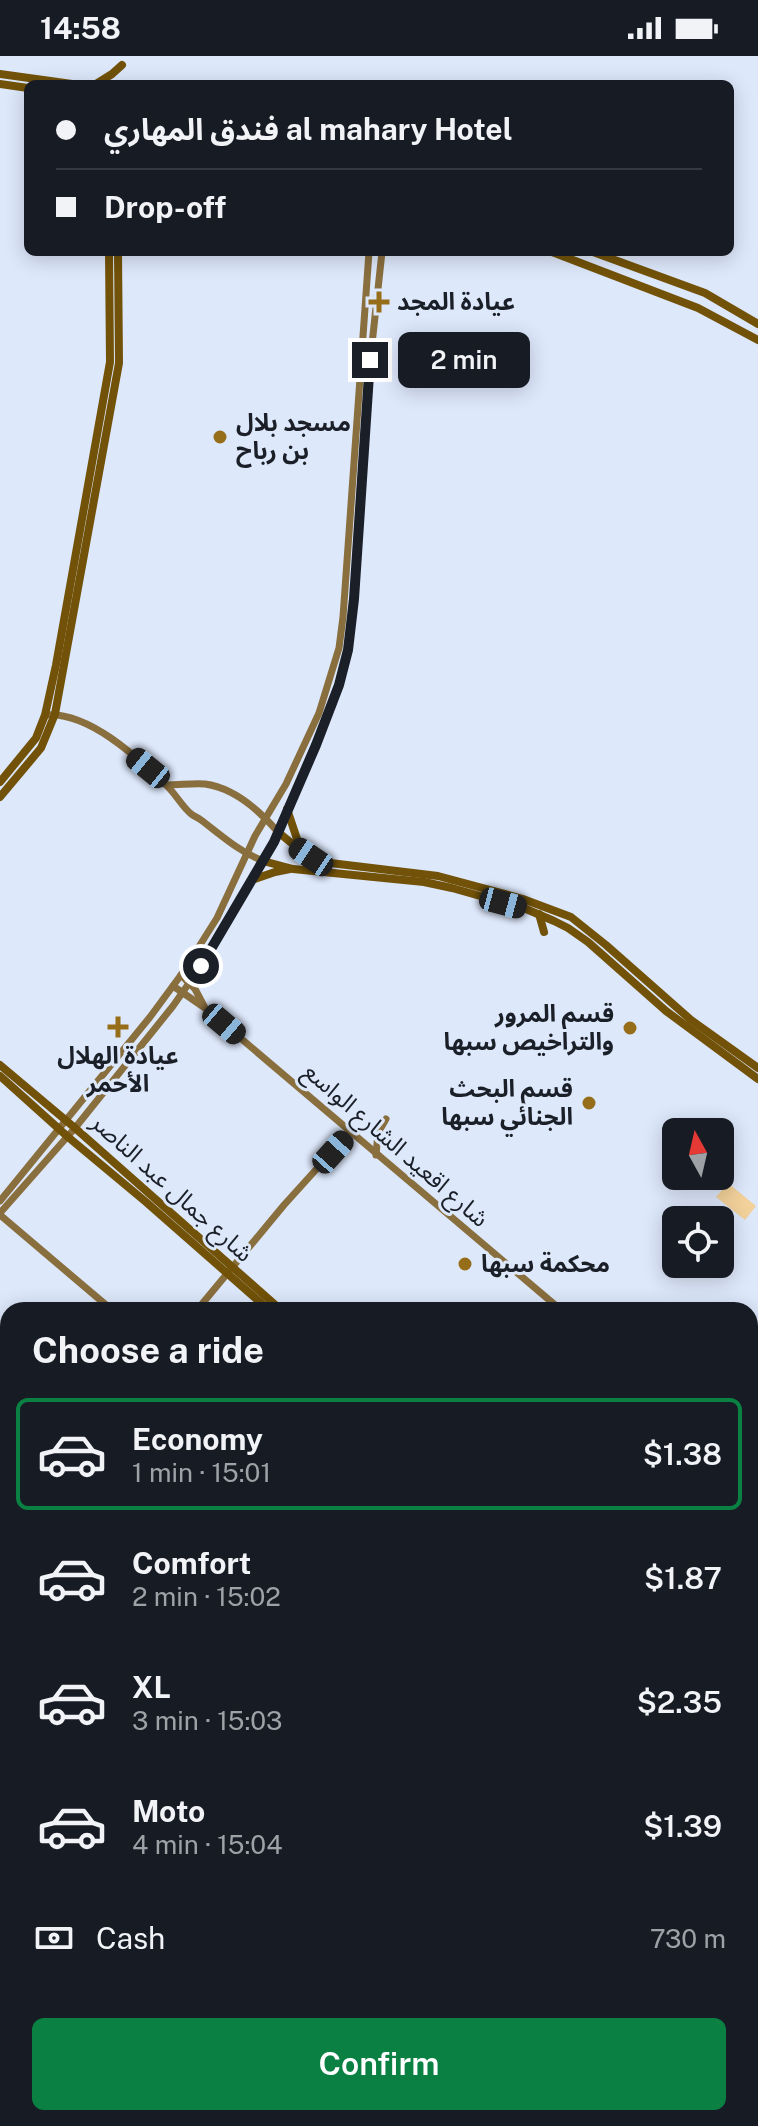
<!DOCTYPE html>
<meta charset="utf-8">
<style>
:root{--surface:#171b24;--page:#242831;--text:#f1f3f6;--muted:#9ea1a6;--line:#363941;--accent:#0b8043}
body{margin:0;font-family:"Public Sans","Noto Sans Arabic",sans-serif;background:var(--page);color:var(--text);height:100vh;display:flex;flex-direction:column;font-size:30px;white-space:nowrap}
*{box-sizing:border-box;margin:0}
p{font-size:26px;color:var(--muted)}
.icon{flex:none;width:44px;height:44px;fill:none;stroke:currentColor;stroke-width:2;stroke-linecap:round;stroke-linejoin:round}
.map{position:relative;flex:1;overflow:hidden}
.side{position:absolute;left:0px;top:1246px;width:758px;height:824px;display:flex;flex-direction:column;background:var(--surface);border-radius:24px 24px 0 0;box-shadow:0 4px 20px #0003}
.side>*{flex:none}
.top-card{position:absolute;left:24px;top:24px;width:710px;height:176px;border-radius:12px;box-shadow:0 4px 20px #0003;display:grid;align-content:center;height:176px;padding:0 32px;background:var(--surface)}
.needle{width:52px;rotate:352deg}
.fabs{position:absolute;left:662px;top:1062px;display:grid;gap:16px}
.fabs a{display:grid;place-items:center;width:72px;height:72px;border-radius:12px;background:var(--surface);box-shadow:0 4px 20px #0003;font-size:40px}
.end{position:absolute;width:36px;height:36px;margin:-18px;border:10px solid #1a1f28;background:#fff;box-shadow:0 0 0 4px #fff}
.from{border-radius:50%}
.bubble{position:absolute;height:56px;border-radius:12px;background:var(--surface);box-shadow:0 4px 20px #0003;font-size:26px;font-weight:600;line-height:56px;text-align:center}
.car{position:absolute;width:24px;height:48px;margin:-24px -12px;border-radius:10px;box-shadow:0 0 6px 2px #0007;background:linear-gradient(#222 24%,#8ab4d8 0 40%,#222 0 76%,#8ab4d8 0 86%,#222 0)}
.top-card b{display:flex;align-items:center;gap:28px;height:76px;font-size:30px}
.top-card b+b{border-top:2px solid var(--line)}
.top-card i{width:20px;height:20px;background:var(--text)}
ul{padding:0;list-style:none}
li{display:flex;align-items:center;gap:24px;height:112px;margin:0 16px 12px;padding:0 16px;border:4px solid transparent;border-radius:12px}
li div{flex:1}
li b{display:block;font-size:30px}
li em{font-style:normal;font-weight:600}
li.active{border-color:var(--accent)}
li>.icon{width:72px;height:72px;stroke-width:1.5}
h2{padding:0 32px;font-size:36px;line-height:96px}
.pay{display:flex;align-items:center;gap:20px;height:88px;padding:0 32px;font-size:30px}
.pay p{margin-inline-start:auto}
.primary-button{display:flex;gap:16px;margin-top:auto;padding:16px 32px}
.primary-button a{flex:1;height:92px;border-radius:12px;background:var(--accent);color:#fff;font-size:32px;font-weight:600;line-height:92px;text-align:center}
.status{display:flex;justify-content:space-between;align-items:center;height:56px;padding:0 40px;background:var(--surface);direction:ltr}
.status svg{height:22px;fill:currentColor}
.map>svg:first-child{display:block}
.green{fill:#f2d19a}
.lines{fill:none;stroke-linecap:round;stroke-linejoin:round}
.secondary{stroke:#896e3e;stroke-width:7}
.primary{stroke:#725208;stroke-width:8}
.route{stroke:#1a1f28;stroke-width:10}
.poi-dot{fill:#966d18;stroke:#dde8fb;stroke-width:3}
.labels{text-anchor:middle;stroke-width:6;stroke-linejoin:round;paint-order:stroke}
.poi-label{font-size:24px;font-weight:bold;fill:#1a1f28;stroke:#dde8fb;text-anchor:start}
.street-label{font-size:24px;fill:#1a1f28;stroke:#dde8fb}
</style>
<div class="status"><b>14:58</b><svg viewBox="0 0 49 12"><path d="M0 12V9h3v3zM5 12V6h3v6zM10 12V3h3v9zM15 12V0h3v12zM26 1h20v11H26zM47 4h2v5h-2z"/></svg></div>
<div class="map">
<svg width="758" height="2070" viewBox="0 0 758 2070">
<rect width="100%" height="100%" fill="#dde8fb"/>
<g class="green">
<path d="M 728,1127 L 756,1150 L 745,1164 L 716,1141 Z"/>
<path d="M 139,2062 L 251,2062 L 261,2070 L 135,2070 Z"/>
</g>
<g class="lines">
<g class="secondary">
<path d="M 45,659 C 88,655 137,701 166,729 C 175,737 181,749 190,757 C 193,760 197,761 201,764 C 221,779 238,795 263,805"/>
<path d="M 167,729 C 180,729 193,727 205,728 C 235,732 259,754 278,776"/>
<path d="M 181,919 L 195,933 L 204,950"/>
<path d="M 173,930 L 205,952 L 561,1254"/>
<path d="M 376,1099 L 378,1077 L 386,1063"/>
<path d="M 0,1145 L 150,961 L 181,919 L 217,862 L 255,780 L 286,728 L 319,657 L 339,592 L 343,561 L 369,196"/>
<path d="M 0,1157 L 75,1072 L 173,950 L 201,910 L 274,786 L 333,648 L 348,594 L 354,543 L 368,325 L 382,196"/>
<path d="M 0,1159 L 112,1254"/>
<path d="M 197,1254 L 284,1149 L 350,1076"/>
<path d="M 750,1415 L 758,1422"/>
<path d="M 0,1478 L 8,1472"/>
<path d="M 750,1735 L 758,1768"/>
<path d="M 639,2062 L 640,2070"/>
</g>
<g class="primary">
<path d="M 0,18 L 72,28"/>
<path d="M 0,28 L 28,32"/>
<path d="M 96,28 L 112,18 L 122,9"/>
<path d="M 552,196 L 698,252 L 758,284"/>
<path d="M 593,196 L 705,237 L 758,268"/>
<path d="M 0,726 L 36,682 L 45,659 L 56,609 L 110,306 L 109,196"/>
<path d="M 0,741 L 41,692 L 55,658 L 119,307 L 118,196"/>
<path d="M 287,753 L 297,783 L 305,795"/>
<path d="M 278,776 L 295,790 L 322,806 L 438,820 L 523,843 L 571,861 L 606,889 L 691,964 L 758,1012"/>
<path d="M 263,805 L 293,813 L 424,826 L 452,832 L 526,853 L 554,865 L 568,872 L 588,886 L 666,955 L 758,1023"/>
<path d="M 252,824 L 275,816 L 290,813"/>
<path d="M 539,858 L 544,876"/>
<path d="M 0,1009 L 75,1072 L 281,1254"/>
<path d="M 0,1020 L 68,1081 L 146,1146 L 269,1254"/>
<path d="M 0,1328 L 8,1335"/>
<path d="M 0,1336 L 8,1344"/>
<path d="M 750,1661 L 758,1668"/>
<path d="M 750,1672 L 758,1679"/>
<path d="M 0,1782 L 8,1792"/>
<path d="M 0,1795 L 8,1805"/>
<path d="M 750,1890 L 758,1888"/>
<path d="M 750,1899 L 758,1897"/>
<path d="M 265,2062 L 275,2070"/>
<path d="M 291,2062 L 302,2070"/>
<path d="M 119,2070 L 122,2062"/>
<path d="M 130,2070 L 134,2062"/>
</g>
</g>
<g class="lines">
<path class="route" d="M 201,910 L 274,786 L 316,689 L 339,629 L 348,594 L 354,543 L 370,304"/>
</g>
<g class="poi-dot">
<path d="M375 234h8v8h8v8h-8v8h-8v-8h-8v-8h8z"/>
<circle cx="220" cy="381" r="8"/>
<path d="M114 959h8v8h8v8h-8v8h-8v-8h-8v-8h8z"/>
<circle cx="630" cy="972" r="8"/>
<circle cx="589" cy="1047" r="8"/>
<circle cx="465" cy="1208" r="8"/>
</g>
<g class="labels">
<g class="poi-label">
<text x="397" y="254">عيادة المجد</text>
<text x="236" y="375">مسجد بلال<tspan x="236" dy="28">بن رباح</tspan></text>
<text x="614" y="966" text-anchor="end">قسم المرور<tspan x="614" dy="28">والتراخيص سبها</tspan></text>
<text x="118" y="1008" text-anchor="middle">عيادة الهلال<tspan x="118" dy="28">الأحمر</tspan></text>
<text x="573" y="1041" text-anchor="end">قسم البحث<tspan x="573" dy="28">الجنائي سبها</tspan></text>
<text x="481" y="1216">محكمة سبها</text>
</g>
<g class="street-label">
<text transform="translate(396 1089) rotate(41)" y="8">شارع اقعيد الشارع الواسع</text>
<text transform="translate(172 1132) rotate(42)" y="8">شارع جمال عبد الناصر</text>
</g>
</g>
</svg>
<div class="fabs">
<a><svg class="needle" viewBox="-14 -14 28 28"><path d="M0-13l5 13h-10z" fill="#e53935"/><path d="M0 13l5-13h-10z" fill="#9ea1a6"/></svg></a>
<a><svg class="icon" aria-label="locate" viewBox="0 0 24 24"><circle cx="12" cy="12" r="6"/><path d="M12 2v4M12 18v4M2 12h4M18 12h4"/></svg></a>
</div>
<i class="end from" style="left:201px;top:910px"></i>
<i class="end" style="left:370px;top:304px"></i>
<div class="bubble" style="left:398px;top:276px;width:132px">2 min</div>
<i class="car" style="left:148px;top:712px;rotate:309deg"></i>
<i class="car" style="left:311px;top:801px;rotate:304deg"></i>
<i class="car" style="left:503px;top:847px;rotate:105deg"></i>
<i class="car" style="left:224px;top:968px;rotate:130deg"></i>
<i class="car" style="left:333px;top:1096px;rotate:42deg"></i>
<div class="top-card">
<b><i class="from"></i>فندق المهاري al mahary Hotel</b>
<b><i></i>Drop-off</b>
</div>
<section class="side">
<h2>Choose a ride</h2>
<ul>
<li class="active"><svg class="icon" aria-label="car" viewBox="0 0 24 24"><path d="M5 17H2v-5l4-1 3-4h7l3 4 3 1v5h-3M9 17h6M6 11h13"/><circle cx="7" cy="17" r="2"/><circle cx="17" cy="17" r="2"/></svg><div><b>Economy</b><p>1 min · 15:01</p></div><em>$1.38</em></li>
<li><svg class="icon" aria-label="car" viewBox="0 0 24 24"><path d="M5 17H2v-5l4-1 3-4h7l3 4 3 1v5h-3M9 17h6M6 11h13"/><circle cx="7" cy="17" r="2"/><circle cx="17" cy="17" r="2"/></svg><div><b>Comfort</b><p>2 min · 15:02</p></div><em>$1.87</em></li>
<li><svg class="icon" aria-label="car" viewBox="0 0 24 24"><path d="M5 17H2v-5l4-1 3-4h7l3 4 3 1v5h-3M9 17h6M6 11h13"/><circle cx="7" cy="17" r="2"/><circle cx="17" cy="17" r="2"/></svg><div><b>XL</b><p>3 min · 15:03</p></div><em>$2.35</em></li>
<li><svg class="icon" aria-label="car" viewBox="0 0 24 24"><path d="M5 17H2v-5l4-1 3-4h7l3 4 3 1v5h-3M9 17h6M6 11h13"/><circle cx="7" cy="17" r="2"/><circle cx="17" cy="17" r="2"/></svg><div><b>Moto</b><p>4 min · 15:04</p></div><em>$1.39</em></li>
</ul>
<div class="pay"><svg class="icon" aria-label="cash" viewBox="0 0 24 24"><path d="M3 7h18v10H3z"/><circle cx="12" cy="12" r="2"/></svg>Cash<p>730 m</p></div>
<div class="primary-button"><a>Confirm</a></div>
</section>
</div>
